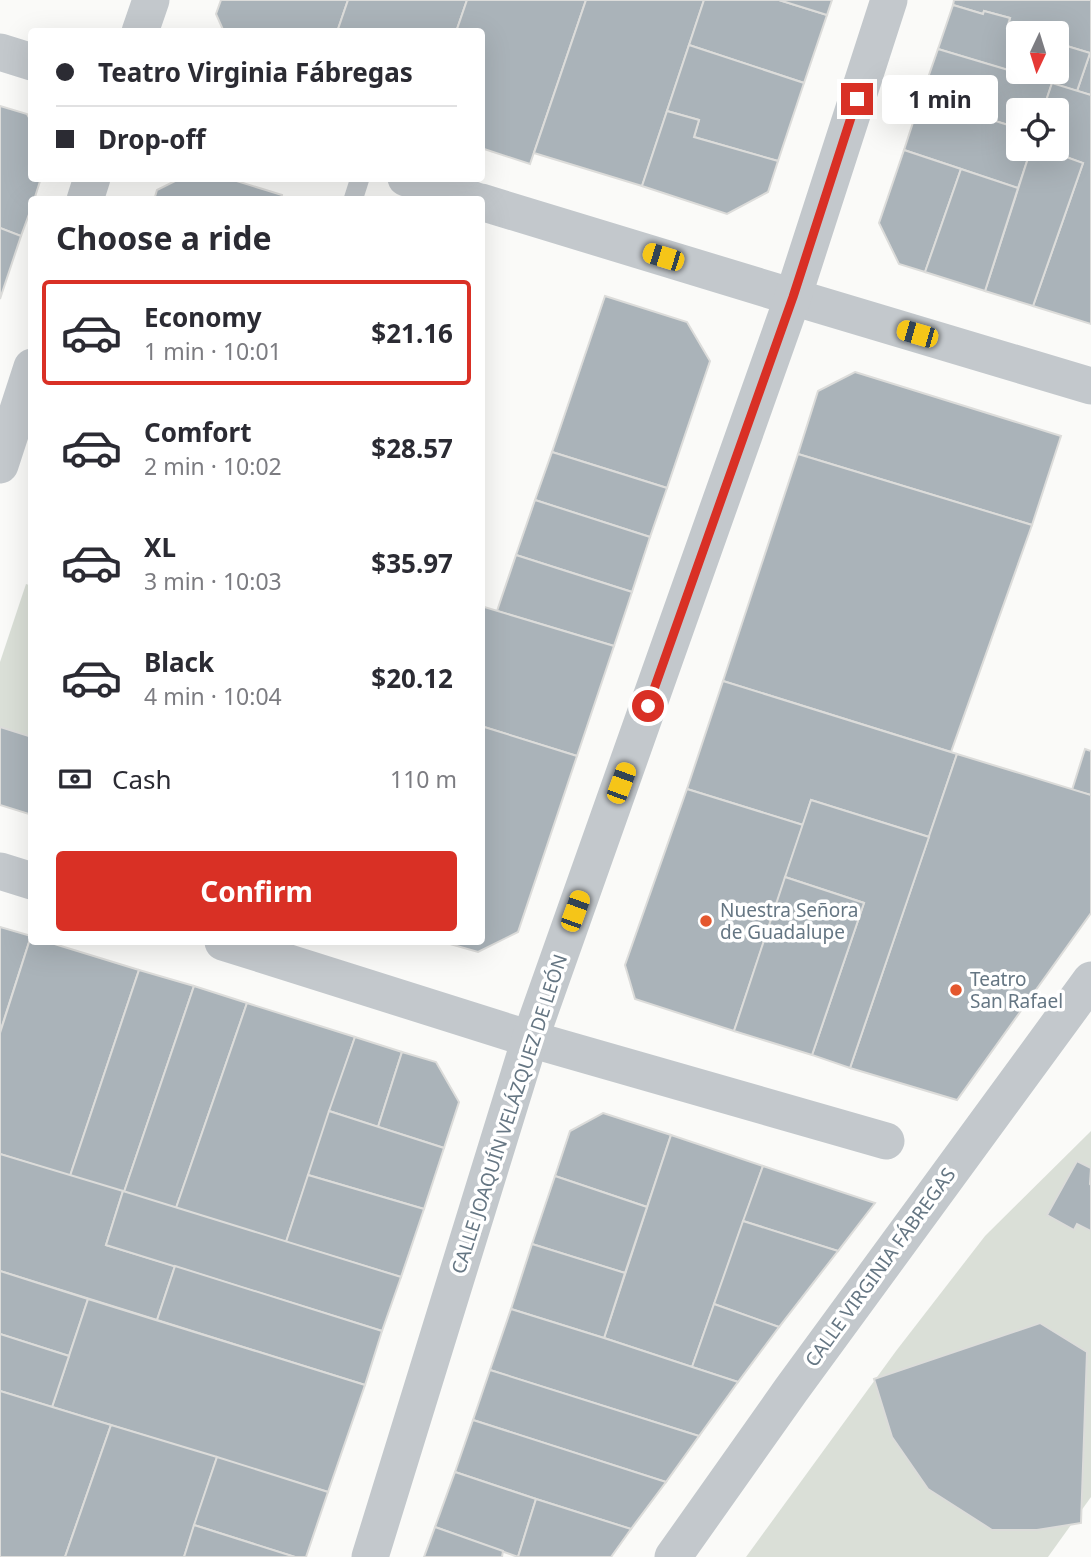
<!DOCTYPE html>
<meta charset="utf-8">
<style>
:root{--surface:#fff;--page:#f7f7f7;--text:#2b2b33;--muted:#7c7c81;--line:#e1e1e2;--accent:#d93025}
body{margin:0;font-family:"Noto Sans",sans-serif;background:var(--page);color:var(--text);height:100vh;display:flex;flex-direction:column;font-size:26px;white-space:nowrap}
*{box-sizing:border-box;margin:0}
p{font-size:23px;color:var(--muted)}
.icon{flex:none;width:38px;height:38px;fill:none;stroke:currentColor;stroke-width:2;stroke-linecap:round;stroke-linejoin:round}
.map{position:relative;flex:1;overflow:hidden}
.details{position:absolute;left:28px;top:196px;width:457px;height:749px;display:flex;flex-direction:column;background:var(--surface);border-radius:7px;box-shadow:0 7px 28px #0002}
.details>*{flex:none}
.banner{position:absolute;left:28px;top:28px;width:457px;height:154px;border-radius:7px;box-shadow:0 7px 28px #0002;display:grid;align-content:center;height:154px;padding:0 28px;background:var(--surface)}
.needle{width:46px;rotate:184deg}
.controls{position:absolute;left:1006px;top:21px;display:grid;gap:14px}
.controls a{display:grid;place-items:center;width:63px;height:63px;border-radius:7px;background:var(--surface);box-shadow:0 7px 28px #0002;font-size:35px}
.end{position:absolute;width:32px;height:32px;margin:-16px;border:9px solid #d93025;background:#fff;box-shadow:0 0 0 4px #fff}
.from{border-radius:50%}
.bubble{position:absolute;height:49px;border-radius:7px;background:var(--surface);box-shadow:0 7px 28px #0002;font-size:23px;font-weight:700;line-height:49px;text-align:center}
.car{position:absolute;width:21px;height:42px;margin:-21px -10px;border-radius:9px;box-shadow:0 0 5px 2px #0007;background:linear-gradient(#f5c518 24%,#345 0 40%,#f5c518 0 76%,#345 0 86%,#f5c518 0)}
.banner b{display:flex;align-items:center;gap:24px;height:66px;font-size:26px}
.banner b+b{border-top:2px solid var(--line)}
.banner i{width:18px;height:18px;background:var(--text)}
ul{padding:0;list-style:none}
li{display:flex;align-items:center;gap:21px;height:105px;margin:0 14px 10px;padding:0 14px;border:4px solid transparent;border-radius:7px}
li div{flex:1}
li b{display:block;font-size:26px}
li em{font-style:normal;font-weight:700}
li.selected{border-color:var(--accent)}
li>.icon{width:63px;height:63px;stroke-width:1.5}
h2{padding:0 28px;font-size:32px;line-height:84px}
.pay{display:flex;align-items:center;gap:18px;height:77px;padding:0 28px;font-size:26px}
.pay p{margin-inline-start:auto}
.button{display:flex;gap:14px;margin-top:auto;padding:14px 28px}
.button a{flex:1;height:80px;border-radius:7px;background:var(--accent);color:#fff;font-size:28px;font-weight:700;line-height:80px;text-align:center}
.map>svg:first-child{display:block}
.green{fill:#dadfd7}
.building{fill:#aab3b9;stroke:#dcdcda;stroke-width:2}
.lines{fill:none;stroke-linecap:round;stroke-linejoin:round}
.lane{stroke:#c3c8cc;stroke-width:19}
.street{stroke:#c3c8cc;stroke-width:37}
.route{stroke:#d93025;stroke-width:9}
.poi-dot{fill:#e4572e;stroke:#fff;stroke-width:2.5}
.labels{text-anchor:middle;stroke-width:7;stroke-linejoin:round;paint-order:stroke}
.poi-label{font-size:19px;fill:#657683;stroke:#fff;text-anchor:start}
.street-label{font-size:19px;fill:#657683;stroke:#fff}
</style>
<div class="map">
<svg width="1091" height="1557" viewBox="0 0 1091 1557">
<rect width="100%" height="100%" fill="#fafaf8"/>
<g class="green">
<path d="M 26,584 L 32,586 L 31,737 L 0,727 L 0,662 Z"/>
<path d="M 1091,1131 L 1091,1497 L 1048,1557 L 746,1557 L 896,1351 L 985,1236 Z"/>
</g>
<g class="building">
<path d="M 221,0 L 348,0 L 337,32 L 224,32 L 216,14 Z"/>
<path d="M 348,0 L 467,0 L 456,32 L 337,32 Z"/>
<path d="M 467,0 L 586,0 L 530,164 L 481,148 L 481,32 L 456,32 Z"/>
<path d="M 586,0 L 704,0 L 642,186 L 534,153 Z"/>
<path d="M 704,0 L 779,0 L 827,15 L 804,83 L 689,45 Z"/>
<path d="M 779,0 L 832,0 L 827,15 Z"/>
<path d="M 954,0 L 1091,0 L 1091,95 L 1077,91 L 1090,53 L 1057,43 L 1057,33 L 1023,33 L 1007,28 L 1010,18 L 984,11 L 983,14 L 953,5 Z"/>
<path d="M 953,5 L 983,14 L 984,11 L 1010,18 L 1007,28 L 1023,33 L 1018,33 L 1018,72 L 1057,72 L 1057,43 L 1090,53 L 1077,91 L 938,49 Z"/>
<path d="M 689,45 L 804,83 L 778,161 L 694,137 L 699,120 L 667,111 Z"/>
<path d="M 938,49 L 1052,83 L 1043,110 L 1018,110 L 1018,128 L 921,98 Z"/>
<path d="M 1052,83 L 1091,95 L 1091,324 L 1033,306 L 1083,163 L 1044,149 L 1057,149 L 1057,110 L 1043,110 Z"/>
<path d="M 921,98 L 1018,128 L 1018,149 L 1031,149 L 1018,188 L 904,150 Z"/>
<path d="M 0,106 L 27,114 L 32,123 L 32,178 L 41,178 L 34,200 L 32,200 L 32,206 L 21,236 L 0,228 Z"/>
<path d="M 667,111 L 699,120 L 694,137 L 778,161 L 768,192 L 727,214 L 642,186 Z"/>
<path d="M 1031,149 L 1044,149 L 1083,163 L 1033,306 L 985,291 Z"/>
<path d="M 904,150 L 961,169 L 925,272 L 899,264 L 879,223 Z"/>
<path d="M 961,169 L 1018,188 L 985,291 L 925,272 Z"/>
<path d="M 181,178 L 227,178 L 282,195 L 281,200 L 154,200 L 157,190 Z"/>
<path d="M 0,228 L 21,236 L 0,299 Z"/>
<path d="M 605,296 L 687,322 L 710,361 L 667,488 L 552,452 Z"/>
<path d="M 855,372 L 1061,436 L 1032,525 L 798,454 L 818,391 Z"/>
<path d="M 552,452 L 667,488 L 650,537 L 535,500 Z"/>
<path d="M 798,454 L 1032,525 L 951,752 L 723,681 Z"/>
<path d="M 535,500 L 650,537 L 632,592 L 516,555 Z"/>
<path d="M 516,555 L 632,592 L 614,646 L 497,611 Z"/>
<path d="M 481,606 L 614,646 L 577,756 L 481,726 Z"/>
<path d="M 723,681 L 957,754 L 929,837 L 811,800 L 803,825 L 687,789 Z"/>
<path d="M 481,726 L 577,756 L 518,932 L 478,952 L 443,942 L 481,942 Z"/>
<path d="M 0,727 L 32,737 L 32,815 L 0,805 Z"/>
<path d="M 1085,749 L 1091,751 L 1091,795 L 1072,790 Z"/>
<path d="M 957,754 L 1091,795 L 1091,913 L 957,1100 L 850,1068 Z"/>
<path d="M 687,789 L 803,825 L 734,1031 L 635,999 L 625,965 Z"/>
<path d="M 811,800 L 929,837 L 850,1068 L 812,1055 L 864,903 L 785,877 Z"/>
<path d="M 785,877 L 864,903 L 812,1055 L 734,1031 Z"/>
<path d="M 0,927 L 31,936 L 1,1029 L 0,1029 Z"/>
<path d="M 31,936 L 32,942 L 48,942 L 139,970 L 70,1176 L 0,1154 L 0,1033 Z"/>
<path d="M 139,970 L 194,986 L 124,1192 L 70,1176 Z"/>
<path d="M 194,986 L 247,1003 L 176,1208 L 124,1192 Z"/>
<path d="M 247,1003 L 355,1037 L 286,1242 L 176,1208 Z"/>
<path d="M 355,1037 L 402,1052 L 378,1127 L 329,1111 Z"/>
<path d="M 402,1052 L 436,1062 L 459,1102 L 444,1148 L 378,1127 Z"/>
<path d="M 329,1111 L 444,1148 L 424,1209 L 308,1175 Z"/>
<path d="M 603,1113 L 671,1135 L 647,1207 L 555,1176 L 570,1131 Z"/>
<path d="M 671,1135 L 763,1166 L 692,1367 L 604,1338 Z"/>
<path d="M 0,1154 L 123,1191 L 106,1245 L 175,1266 L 157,1320 L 0,1271 Z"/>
<path d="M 1077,1161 L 1091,1168 L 1090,1184 L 1091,1185 L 1091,1231 L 1077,1224 L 1074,1230 L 1047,1215 Z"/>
<path d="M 763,1166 L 875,1203 L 838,1251 L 743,1221 Z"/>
<path d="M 308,1175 L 424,1209 L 401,1277 L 286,1242 Z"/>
<path d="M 555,1176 L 647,1207 L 625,1273 L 532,1244 Z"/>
<path d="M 123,1191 L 401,1277 L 382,1331 L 106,1245 Z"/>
<path d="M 743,1221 L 838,1251 L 779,1327 L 714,1304 Z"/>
<path d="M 532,1244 L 625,1273 L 604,1338 L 511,1309 Z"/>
<path d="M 175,1266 L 382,1331 L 365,1385 L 157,1320 Z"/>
<path d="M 0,1271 L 88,1299 L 69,1356 L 0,1334 Z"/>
<path d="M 88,1299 L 365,1385 L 328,1492 L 52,1407 Z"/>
<path d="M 714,1304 L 779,1327 L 738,1382 L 692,1367 Z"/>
<path d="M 511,1309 L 604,1338 L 738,1382 L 699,1436 L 490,1370 Z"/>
<path d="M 1040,1323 L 1087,1352 L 1081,1523 L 1037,1530 L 992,1530 L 928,1489 L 892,1437 L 874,1379 Z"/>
<path d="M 0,1334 L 69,1356 L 52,1407 L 0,1391 Z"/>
<path d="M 490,1370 L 699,1436 L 666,1482 L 473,1420 Z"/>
<path d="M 0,1391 L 111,1425 L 65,1557 L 0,1557 Z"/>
<path d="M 473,1420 L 666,1482 L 631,1529 L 536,1499 L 455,1472 Z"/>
<path d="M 111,1425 L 217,1457 L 184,1557 L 65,1557 Z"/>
<path d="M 217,1457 L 328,1492 L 306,1557 L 295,1557 L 194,1525 Z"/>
<path d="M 455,1472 L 536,1499 L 518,1557 L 435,1527 Z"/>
<path d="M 536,1499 L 631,1529 L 611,1557 L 518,1557 Z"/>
<path d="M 194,1525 L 295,1557 L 184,1557 Z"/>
<path d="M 435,1527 L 503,1551 L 502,1557 L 424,1557 Z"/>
</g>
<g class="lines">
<path class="lane" d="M 353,200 L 360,178"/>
<g class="street">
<path d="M 140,32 L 151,0"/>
<path d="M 0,52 L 32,62"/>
<path d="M 406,178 L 474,200"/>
<path d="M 85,200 L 92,178"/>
<path d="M 481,202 L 793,297 L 1091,386"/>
<path d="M 0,465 L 32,367"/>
<path d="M 0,871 L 32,881"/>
<path d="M 223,942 L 530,1039 L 886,1141"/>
<path d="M 370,1557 L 530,1039 L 793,297 L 889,0"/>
<path d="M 673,1557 L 791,1390 L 1091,980"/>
</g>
</g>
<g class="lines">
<path class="route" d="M 648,706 L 793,297 L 857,99"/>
</g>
<g class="poi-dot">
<circle cx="706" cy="921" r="7"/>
<circle cx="956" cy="990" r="7"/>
</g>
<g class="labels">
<g class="poi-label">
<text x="720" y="917">Nuestra Señora<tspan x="720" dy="22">de Guadalupe</tspan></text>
<text x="970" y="986">Teatro<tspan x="970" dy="22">San Rafael</tspan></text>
</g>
<g class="street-label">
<text transform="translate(509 1114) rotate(-72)" y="7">CALLE JOAQUÍN VELÁZQUEZ DE LEÓN</text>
<text transform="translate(880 1267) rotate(-54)" y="7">CALLE VIRGINIA FÁBREGAS</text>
</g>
</g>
</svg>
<div class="controls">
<a><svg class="needle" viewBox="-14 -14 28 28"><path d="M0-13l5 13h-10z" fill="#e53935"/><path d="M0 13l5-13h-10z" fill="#7c7c81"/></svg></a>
<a><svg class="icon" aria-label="locate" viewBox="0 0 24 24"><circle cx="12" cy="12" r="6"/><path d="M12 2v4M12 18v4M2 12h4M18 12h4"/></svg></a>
</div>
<i class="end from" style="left:648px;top:706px"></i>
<i class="end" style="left:857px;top:99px"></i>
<div class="bubble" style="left:882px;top:75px;width:116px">1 min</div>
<i class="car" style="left:663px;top:257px;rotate:287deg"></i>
<i class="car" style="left:917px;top:334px;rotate:286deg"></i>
<i class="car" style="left:621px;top:783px;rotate:20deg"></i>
<i class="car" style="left:575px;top:911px;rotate:20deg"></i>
<div class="banner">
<b><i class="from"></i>Teatro Virginia Fábregas</b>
<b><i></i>Drop-off</b>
</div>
<section class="details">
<h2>Choose a ride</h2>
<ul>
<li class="selected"><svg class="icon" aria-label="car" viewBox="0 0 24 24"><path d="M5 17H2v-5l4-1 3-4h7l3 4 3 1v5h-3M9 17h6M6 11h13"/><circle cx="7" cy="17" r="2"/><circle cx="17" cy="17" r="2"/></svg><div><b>Economy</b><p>1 min · 10:01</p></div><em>$21.16</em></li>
<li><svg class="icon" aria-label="car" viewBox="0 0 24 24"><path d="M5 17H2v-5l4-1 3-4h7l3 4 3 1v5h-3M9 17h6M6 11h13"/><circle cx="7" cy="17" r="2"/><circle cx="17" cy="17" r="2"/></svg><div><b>Comfort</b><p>2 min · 10:02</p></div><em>$28.57</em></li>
<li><svg class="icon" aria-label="car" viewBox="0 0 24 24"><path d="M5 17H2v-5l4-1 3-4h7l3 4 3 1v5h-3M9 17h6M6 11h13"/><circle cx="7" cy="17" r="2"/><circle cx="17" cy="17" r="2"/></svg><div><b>XL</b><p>3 min · 10:03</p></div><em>$35.97</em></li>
<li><svg class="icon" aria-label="car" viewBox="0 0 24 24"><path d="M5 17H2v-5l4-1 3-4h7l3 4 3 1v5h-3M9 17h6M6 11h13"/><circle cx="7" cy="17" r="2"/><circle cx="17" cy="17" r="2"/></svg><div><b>Black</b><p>4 min · 10:04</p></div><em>$20.12</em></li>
</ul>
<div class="pay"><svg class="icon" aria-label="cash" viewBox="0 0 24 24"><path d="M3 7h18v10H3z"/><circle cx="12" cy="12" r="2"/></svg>Cash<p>110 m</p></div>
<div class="button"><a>Confirm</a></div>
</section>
</div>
